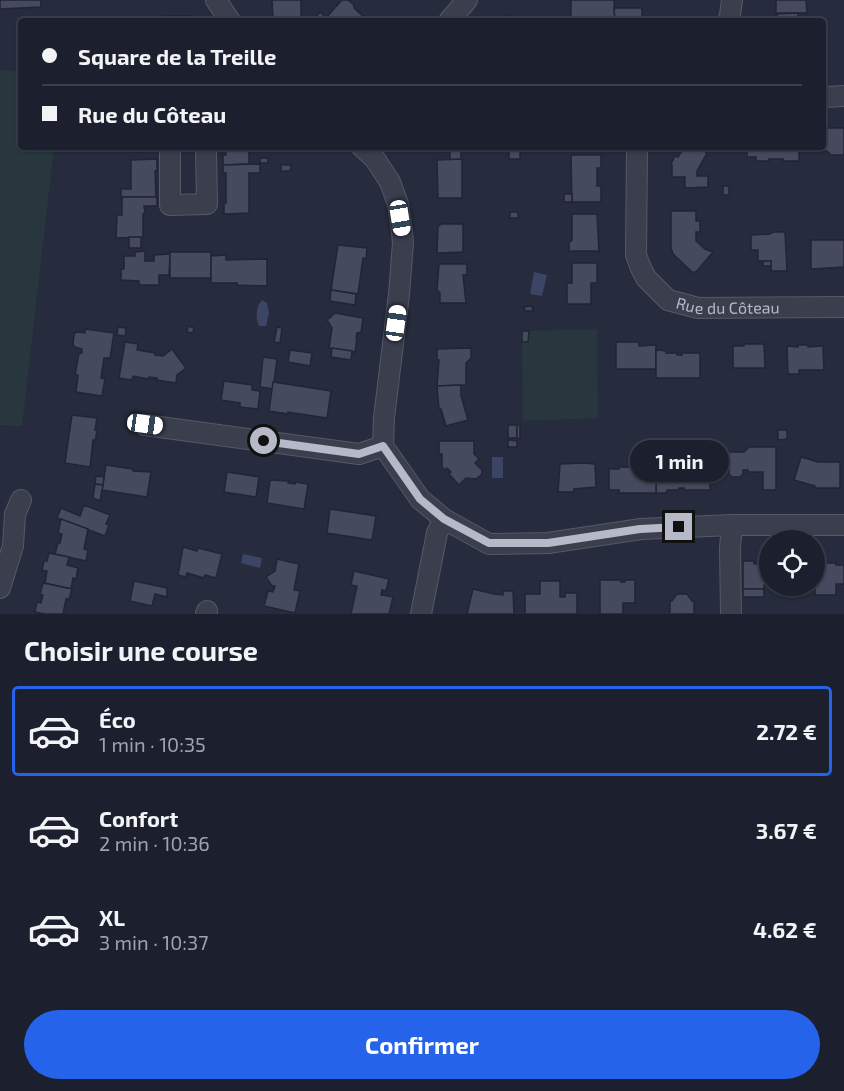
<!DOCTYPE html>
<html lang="fr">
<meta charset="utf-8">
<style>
:root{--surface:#1c202e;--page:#292d3a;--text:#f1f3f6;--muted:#a0a3aa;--line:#3a3e4a;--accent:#2563eb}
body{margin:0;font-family:"Exo 2",sans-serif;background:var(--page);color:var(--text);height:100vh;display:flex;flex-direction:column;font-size:22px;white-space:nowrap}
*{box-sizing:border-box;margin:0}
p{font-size:20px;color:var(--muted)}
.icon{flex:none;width:33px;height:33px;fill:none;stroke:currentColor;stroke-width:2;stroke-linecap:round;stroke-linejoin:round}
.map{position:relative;height:614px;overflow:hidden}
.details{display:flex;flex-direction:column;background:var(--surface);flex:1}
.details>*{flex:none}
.top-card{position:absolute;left:18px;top:18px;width:808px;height:132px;border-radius:6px;box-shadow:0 2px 4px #0004,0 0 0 2px var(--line);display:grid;align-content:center;height:132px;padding:0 24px;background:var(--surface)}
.buttons{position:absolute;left:759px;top:530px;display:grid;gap:12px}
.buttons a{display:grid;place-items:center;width:66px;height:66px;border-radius:50%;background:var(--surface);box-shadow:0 2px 4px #0004,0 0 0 2px var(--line);font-size:30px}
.end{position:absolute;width:27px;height:27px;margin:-14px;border:8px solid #b6b9c8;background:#111;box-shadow:0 0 0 3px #111}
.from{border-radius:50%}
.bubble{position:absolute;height:42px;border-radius:21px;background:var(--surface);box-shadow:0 2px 4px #0004,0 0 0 2px var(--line);font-size:20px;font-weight:700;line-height:42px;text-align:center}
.car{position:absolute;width:18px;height:36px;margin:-18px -9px;border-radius:8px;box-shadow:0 0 4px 2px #0007;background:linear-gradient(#fff 24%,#345 0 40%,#fff 0 76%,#345 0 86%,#fff 0)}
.top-card b{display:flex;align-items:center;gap:21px;height:57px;font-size:22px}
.top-card b+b{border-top:2px solid var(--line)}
.top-card i{width:15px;height:15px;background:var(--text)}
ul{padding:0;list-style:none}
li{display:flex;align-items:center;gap:18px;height:90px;margin:0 12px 9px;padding:0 12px;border:3px solid transparent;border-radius:6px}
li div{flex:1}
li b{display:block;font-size:22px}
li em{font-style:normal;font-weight:700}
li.active{border-color:var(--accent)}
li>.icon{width:54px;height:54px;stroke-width:1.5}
h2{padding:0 24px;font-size:27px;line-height:72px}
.primary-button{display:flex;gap:12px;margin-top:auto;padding:12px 24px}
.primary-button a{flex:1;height:69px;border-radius:36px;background:var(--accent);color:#fff;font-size:24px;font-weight:700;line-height:69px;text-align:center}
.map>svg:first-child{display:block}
.green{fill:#28373e}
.water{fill:#3d4565}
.building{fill:#464a5f;stroke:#212534;stroke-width:1.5}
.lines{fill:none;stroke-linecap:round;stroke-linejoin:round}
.minor-casing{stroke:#555968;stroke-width:22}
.minor{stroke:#3a3e4d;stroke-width:20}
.route{stroke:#b6b9c8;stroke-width:8}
.labels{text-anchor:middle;stroke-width:4.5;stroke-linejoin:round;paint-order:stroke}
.street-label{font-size:16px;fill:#b6b9c8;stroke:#1f2332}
</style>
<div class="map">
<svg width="844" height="614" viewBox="0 0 844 614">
<rect width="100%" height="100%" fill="#262b3d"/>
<g class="green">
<path d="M 0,70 L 21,72 L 21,147 L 54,147 L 22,426 L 0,425 Z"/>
<path d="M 597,329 L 598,418 L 523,421 L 522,342 L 528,342 L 529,331 Z"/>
</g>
<g class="water">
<path d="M 534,272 L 547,275 L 542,296 L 530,294 Z"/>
<path d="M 262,300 L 267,303 L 269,313 L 266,326 L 259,326 C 255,317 256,307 262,300 Z"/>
<rect x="492" y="457" width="11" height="21"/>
<path d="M 243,554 L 262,558 L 260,568 L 241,563 Z"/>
</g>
<g class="building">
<path d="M 0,0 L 41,0 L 41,7 L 0,9 Z"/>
<path d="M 272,0 L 301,0 L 301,17 L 273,18 Z"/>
<path d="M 342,0 L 348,0 L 354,5 L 354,8 L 367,20 L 313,21 L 320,12 L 326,18 Z"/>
<path d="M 571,0 L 614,0 L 615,21 L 597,21 L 597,18 L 571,18 Z"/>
<path d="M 776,0 L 806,0 L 807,13 L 776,13 Z"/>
<path d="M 614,8 L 642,8 L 642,21 L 615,21 Z"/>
<path d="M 798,13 L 798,21 L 777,21 L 777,14 Z"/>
<path d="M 507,15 L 515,21 L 502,21 Z"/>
<rect x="164" y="16" width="28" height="5"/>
<path d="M 824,125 L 827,128 L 844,128 L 844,155 L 831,155 L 827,151 L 814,151 L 811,148 L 811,147 L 824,147 Z"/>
<path d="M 225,147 L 249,147 L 249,164 L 223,165 L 223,155 L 226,155 Z"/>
<path d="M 450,147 L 461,147 L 461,159 L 450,160 Z"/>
<path d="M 684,147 L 698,147 L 707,153 L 697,171 L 697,176 L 708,176 L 708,187 L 685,188 L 685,177 L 672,177 L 672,165 L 671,164 L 675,156 L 678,157 Z"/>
<path d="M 747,147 L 799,147 L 799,161 L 783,161 L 783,159 L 769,159 L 769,161 L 756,161 L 756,157 L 747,157 Z"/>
<rect x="509" y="150" width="11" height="9"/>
<path d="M 571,155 L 601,155 L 601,168 L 597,168 L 597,186 L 601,186 L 601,202 L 572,202 Z"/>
<rect x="260" y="158" width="8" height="5"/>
<path d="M 157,159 L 157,171 L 155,171 L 156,197 L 121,197 L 121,189 L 131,189 L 131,160 Z"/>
<path d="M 462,159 L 462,198 L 438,198 L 437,160 Z"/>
<path d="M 260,164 L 260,173 L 249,173 L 249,213 L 224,214 L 224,203 L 226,203 L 226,173 L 223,173 L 223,165 Z"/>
<path d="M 281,165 L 291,165 L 290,171 L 281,171 Z"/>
<rect x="723" y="186" width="6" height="9"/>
<rect x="564" y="194" width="8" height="8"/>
<path d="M 122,197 L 157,197 L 157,206 L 144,206 L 145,212 L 143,214 L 143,237 L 116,238 L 117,215 L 122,215 Z"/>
<path d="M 671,211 L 696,211 L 696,221 L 700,221 L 700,232 L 696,232 L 696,241 L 705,249 L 713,252 L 696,272 L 692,272 L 673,254 L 671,248 Z"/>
<rect x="510" y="212" width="8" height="6"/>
<path d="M 572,214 L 597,214 L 599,251 L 569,251 L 569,243 L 572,240 Z"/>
<path d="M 441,224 L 463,224 L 463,252 L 437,253 L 438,227 Z"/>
<path d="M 773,232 L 785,232 L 787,271 L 771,271 L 771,261 L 758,261 L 758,250 L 751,250 L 751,235 L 770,234 Z"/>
<rect x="129" y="237" width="12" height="11"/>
<path d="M 811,240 L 844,240 L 844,267 L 811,269 Z"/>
<path d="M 338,245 L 367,248 L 366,259 L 363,258 L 358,294 L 331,290 Z"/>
<path d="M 145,251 L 145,261 L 154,261 L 154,255 L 170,254 L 169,275 L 159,275 L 159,285 L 139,285 L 139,281 L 121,280 L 121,269 L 124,269 L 124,256 L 135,256 L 135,252 Z"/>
<rect x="170" y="252" width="41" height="26"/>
<path d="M 226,255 L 226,260 L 267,259 L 267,286 L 237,285 L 237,283 L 211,283 L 211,256 Z"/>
<rect x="763" y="261" width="8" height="5"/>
<path d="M 572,263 L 597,263 L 597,283 L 591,283 L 591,304 L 567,304 L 567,283 L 572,283 Z"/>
<path d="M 439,264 L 467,264 L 467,275 L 463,275 L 466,303 L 440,303 L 440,293 L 437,290 Z"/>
<path d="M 331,290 L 356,294 L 355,305 L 330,301 Z"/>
<path d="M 532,306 L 533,311 L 525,311 L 524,307 Z"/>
<path d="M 335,313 L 363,318 L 361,332 L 357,333 L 356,338 L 357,338 L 355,352 L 329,348 L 332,328 L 327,320 Z"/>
<path d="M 188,326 L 194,328 L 193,333 L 187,332 Z"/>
<path d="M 118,327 L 126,328 L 125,336 L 117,335 Z"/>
<path d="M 277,327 L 282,328 L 280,343 L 274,342 Z"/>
<path d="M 85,329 L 114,333 L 110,358 L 104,358 L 101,378 L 105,379 L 102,396 L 76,392 L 78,375 L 75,375 L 79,353 L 82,353 L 82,349 L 75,347 L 73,345 L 74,334 L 77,332 L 85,333 Z"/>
<path d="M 522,331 L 529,331 L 528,342 L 522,342 Z"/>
<path d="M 125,342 L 138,344 L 137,350 L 155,353 L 155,355 L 163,356 L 172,349 L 186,368 L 177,375 L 176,383 L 157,380 L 157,378 L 149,377 L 149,379 L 133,376 L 132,380 L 119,378 Z"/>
<path d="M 616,342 L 639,342 L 639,346 L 656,345 L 656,369 L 616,369 Z"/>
<path d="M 744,344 L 764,344 L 765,368 L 733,368 L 733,346 L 744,346 Z"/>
<path d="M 798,345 L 808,345 L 808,347 L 823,346 L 824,370 L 799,370 L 799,374 L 788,374 L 787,346 L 798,347 Z"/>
<path d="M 332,348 L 352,351 L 351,360 L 331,357 Z"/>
<path d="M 471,348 L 471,358 L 466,363 L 466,385 L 437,386 L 439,360 L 437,360 L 437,349 Z"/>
<path d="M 290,350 L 312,353 L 310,366 L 288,362 Z"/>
<path d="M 656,350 L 667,351 L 666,353 L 677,353 L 677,355 L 682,355 L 682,353 L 700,353 L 700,378 L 656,378 Z"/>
<path d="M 263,357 L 277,359 L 273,389 L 260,387 Z"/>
<path d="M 224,381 L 252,385 L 252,390 L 260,391 L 258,409 L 240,407 L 240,403 L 221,400 Z"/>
<path d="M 273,382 L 331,391 L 327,418 L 288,412 L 288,414 L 269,411 Z"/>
<path d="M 461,385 L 461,396 L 468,420 L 446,426 L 441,409 L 439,409 L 437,386 Z"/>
<path d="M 72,415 L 97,418 L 95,430 L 97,431 L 95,441 L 93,440 L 90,467 L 65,463 Z"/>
<rect x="508" y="425" width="9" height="13"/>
<path d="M 517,425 L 520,425 L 520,439 L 517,438 Z"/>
<path d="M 778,430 L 787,430 L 787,439 L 778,440 Z"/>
<path d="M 508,440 L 517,441 L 517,447 L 508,447 Z"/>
<path d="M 439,441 L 474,441 L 474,454 L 479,459 L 475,463 L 482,470 L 482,474 L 476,479 L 466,478 L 459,485 L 449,474 L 451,472 L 447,468 L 445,470 L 442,467 L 442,454 L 439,454 Z"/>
<path d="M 749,447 L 776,447 L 776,490 L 763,490 L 763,472 L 748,472 L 748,470 L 743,470 L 743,474 L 740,477 L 732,477 L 729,474 L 729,452 L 744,452 Z"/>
<path d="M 801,457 L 818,462 L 840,462 L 840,488 L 814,488 L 815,486 L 794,480 Z"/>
<path d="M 584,463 L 595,464 L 596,487 L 574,489 L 573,492 L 558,492 L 560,464 Z"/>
<path d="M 106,465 L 132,469 L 133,471 L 151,472 L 147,497 L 102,490 Z"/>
<path d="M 666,466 L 710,466 L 710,490 L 684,490 L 684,488 L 679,488 L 679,490 L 667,490 L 667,493 L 656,493 L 656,469 L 667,469 Z"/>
<path d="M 619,467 L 656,467 L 656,493 L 619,493 L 619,490 L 609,490 L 609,469 L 619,469 Z"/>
<path d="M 227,472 L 259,477 L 256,497 L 224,492 Z"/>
<path d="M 96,476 L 104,477 L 103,485 L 95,484 Z"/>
<path d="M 270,480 L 289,481 L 288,483 L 295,484 L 295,482 L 308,484 L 304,509 L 267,503 Z"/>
<path d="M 95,484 L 103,485 L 100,501 L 93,498 Z"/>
<path d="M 84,505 L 110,515 L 106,524 L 109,525 L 105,536 L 57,518 L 61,508 L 80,516 Z"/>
<path d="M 330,509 L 376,516 L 372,540 L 327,533 Z"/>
<path d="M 61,519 L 88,529 L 84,549 L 88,550 L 86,561 L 55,554 L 58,543 L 60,543 L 62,534 L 58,533 Z"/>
<path d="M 183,547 L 197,551 L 198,548 L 222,554 L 216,578 L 205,575 L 204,578 L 187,573 L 186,577 L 178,575 Z"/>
<path d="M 49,553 L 69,557 L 67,565 L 78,568 L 76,579 L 73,578 L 71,589 L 45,583 L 47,571 L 42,570 L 44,561 L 47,561 Z"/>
<path d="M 277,559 L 299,564 L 294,590 L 300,591 L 295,613 L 264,606 L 268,591 L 273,592 L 275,586 L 272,586 L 266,577 L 275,571 Z"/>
<path d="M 743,561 L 754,561 L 754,564 L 765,564 L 765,566 L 770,566 L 770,585 L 803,585 L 803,589 L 782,589 L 782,585 L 764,585 L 764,589 L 743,589 Z"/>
<path d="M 815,561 L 824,561 L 824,563 L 836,563 L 836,565 L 844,565 L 844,584 L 836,584 L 836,595 L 815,595 Z"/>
<path d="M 354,571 L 389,579 L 386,591 L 382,590 L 381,595 L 393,597 L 389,614 L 351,614 L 357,586 L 351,585 Z"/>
<path d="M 600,580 L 621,580 L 621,582 L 625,582 L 625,580 L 635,580 L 635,603 L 623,603 L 623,614 L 600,614 Z"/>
<path d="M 134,581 L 167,588 L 167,597 L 155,594 L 152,606 L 130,601 Z"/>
<path d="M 540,581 L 560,581 L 560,597 L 565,597 L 565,593 L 577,593 L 577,614 L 525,614 L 525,594 L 540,594 Z"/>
<path d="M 43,583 L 72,589 L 69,599 L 66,599 L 63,614 L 45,614 L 35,612 L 37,602 L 41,603 L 43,595 L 40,595 Z"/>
<path d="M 473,589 L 494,594 L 503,595 L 503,591 L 513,591 L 514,614 L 467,614 Z"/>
<rect x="743" y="589" width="21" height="8"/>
<path d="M 677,594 L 687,594 L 692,601 L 694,601 L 694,614 L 670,614 L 670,601 L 672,601 Z"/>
</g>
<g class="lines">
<g class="minor-casing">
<g id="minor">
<path d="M 216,0 L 230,21"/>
<path d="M 449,21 L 467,0"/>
<path d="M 728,21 L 730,15 L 732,0"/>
<path d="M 824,97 L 844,96"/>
<path d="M 170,147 L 170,205 L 207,204 L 206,149 L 205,147"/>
<path d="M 362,147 L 375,159 L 390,182 L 398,204 L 402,232 L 403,243 L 399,294 L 384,418 L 383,446 L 420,499 L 444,519 L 489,544 L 548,543 L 641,529 L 732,525 L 844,525"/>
<path id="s1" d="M 637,147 L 636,255 L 640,266 L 646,278 L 668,300 L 698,308 L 844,307"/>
<path d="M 145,425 L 359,454 L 383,446"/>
<path d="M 0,588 L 13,546 L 15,514 L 21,500"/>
<path d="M 206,614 L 207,611"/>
<path d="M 421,614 L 437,533 L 444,519"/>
<path d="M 731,614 L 730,548 L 732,525"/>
</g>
</g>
<use href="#minor" class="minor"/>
</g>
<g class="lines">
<path class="route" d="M 264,441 L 359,454 L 383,446 L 420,499 L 444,519 L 489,543 L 548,543 L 640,529 L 679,527"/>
</g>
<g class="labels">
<g class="street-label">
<text dy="6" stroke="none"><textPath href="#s1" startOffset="225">Rue du Côteau</textPath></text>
</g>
</g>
</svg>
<div class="buttons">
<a><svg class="icon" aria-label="locate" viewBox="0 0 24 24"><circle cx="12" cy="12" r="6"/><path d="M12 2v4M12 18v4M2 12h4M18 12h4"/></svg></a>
</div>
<i class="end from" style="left:264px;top:441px"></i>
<i class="end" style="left:679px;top:527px"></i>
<div class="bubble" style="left:630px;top:440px;width:99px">1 min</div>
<i class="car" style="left:400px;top:218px;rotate:171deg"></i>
<i class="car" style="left:396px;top:323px;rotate:8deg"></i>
<i class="car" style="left:145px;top:424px;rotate:98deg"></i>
<div class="top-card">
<b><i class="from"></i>Square de la Treille</b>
<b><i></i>Rue du Côteau</b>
</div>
</div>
<section class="details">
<h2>Choisir une course</h2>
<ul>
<li class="active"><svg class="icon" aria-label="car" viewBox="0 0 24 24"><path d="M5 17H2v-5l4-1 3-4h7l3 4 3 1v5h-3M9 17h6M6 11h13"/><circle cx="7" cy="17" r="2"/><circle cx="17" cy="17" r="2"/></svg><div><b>Éco</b><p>1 min · 10:35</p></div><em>2.72 €</em></li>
<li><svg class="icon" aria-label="car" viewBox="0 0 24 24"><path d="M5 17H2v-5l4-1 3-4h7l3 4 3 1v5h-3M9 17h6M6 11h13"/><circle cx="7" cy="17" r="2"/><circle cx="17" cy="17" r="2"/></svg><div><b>Confort</b><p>2 min · 10:36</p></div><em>3.67 €</em></li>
<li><svg class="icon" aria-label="car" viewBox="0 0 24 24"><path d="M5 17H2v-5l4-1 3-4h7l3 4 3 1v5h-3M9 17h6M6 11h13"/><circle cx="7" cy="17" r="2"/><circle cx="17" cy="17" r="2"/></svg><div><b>XL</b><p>3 min · 10:37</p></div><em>4.62 €</em></li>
</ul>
<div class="primary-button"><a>Confirmer</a></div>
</section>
